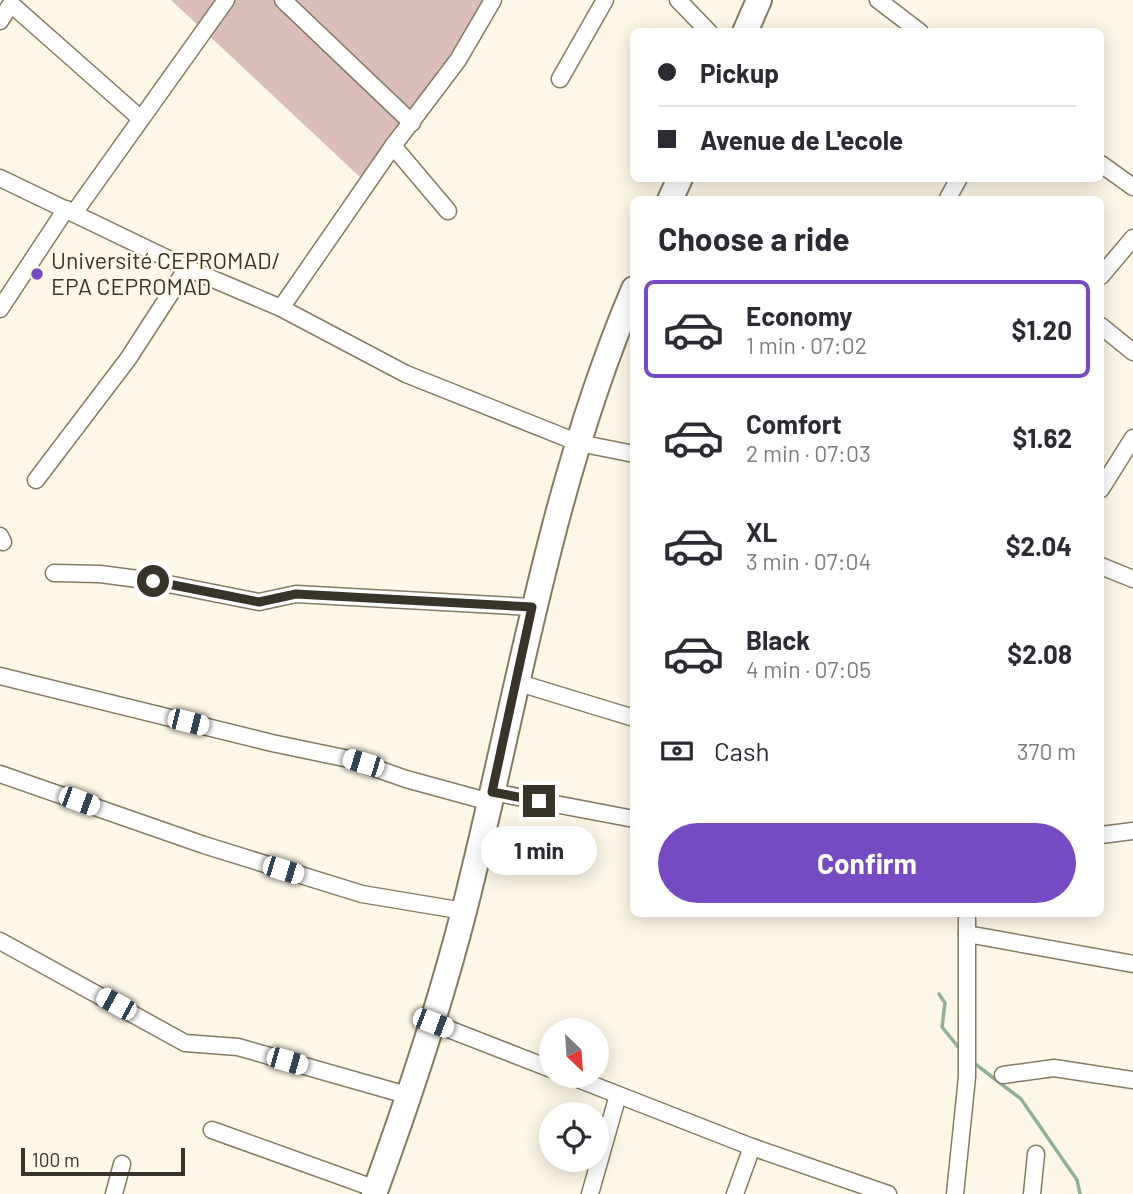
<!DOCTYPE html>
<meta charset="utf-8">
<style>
:root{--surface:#fff;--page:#f2f2f3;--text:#2b2b33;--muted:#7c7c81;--line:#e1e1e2;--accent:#764ac2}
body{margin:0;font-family:Barlow,sans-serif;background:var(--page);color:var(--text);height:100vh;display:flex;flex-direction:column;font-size:26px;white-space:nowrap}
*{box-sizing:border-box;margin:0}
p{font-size:23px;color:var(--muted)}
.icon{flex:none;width:38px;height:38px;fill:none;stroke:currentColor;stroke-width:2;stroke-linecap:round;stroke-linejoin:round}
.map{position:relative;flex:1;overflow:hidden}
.sheet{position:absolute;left:630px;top:196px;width:474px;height:721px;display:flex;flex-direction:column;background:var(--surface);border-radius:10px;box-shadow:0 4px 18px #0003}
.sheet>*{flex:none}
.banner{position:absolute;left:630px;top:28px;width:474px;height:154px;border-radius:10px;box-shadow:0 4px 18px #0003;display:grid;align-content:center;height:154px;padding:0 28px;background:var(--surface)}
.needle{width:46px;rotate:155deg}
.buttons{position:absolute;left:539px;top:1018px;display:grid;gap:14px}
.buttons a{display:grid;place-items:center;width:70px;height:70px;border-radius:50%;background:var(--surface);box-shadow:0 4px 18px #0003;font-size:35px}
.scale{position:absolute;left:21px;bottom:18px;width:164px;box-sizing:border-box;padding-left:7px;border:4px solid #383429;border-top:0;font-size:19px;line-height:24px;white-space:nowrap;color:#383429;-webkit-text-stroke:5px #fdf7e6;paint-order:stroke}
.end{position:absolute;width:32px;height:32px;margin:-16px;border:9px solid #383429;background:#fff;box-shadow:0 0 0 4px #fff}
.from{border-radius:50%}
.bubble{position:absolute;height:49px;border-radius:24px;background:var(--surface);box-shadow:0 4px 18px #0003;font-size:23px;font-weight:700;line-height:49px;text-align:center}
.car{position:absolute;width:21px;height:42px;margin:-21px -10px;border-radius:9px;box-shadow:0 0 5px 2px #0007;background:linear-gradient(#fff 24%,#345 0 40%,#fff 0 76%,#345 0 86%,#fff 0)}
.banner b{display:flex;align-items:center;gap:24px;height:66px;font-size:26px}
.banner b+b{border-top:2px solid var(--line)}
.banner i{width:18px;height:18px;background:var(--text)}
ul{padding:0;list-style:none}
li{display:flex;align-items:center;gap:21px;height:98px;margin:0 14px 10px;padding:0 14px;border:4px solid transparent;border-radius:10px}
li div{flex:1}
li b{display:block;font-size:26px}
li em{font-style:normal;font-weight:700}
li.on{border-color:var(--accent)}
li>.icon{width:63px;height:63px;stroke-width:1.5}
h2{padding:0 28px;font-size:32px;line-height:84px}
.pay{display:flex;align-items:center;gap:18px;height:77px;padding:0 28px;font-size:26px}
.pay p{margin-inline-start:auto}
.button{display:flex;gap:14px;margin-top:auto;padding:14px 28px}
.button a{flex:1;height:80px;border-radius:42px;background:var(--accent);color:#fff;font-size:28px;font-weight:700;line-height:80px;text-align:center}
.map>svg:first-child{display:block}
.grass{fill:#dcbeb9}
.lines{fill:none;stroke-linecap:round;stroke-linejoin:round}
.stream{stroke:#92b099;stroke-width:3.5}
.minor-casing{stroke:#847b62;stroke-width:19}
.highway-casing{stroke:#847b62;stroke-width:28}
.minor{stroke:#fff;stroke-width:16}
.highway{stroke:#fff;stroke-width:24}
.route{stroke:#383429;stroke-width:9}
.poi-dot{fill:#764ac2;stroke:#fdf7e6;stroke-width:2.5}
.labels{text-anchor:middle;stroke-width:5;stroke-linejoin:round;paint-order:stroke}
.poi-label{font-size:23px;fill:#383429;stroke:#fdf7e6;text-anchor:start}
</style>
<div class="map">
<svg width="1133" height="1194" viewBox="0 0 1133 1194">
<rect width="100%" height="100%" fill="#fdf7e6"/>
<path class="grass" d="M 171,0 L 486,0 L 457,47 L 362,179 Z"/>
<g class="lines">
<g class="stream">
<path d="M 939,994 L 945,1003 L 942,1027 L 963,1053"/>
<path d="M 974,1063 L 1021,1099 L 1077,1180 L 1080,1194"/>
</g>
<g class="minor-casing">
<g id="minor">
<path d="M 283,0 L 412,123"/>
<path d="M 678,0 L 709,32"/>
<path d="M 878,0 L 920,32"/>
<path d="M 0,21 L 11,4 L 141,119"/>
<path d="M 560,79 L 605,0"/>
<path d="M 393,146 L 448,211"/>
<path d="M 1101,164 L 1133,187"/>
<path d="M 0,178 L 187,268 L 281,308 L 406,374 L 579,443 L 634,454"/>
<path d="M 947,200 L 959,178"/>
<path d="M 74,213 L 226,0"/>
<path d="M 1101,276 L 1133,238"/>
<path d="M 281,308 L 393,146 L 458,60 L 493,0"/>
<path d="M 0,309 L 66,209"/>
<path d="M 1101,326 L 1133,352"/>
<path d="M 36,480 L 128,359 L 187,268"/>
<path d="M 1101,489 L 1133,438"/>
<path d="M 0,536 L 3,542"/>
<path d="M 1101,566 L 1133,579"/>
<path d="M 54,573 L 100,574 L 153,581 L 259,602 L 296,594 L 532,607"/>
<path d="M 0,676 L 272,743 L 349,759 L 406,779 L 490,802"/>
<path d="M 516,682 L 634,718"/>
<path d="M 0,774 L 204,845 L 362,894 L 464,911"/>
<path d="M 492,792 L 634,819"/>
<path d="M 1101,835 L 1133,831"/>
<path d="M 967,934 L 1133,964"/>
<path d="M 0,941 L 185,1043 L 238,1047 L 410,1096"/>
<path d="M 433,1023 L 551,1069"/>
<path d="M 1003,1075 L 1054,1068 L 1133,1080"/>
<path d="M 570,1076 L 752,1147 L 888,1194"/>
<path d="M 212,1130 L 376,1189"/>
<path d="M 114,1194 L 122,1164"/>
<path d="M 590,1194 L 618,1095"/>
<path d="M 735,1194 L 752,1147"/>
<path d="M 955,1194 L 967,1077 L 967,914"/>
<path d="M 1032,1194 L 1036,1154"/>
</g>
</g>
<g class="highway-casing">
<g id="highway">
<path d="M 745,32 L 759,0"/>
<path d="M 670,200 L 680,178"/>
<path d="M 374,1194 C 408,1101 439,1008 464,911 C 517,703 549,488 634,289"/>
</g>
</g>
<use href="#minor" class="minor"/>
<use href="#highway" class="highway"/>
</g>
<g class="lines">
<path class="route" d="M 153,581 L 259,602 L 296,594 L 532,607 L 492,792 L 539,801"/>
</g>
<circle class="poi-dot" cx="37" cy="274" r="7"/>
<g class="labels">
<g class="poi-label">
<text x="51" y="269">Université CEPROMAD/<tspan x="51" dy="26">EPA CEPROMAD</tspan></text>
</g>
</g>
</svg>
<div class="buttons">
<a><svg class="needle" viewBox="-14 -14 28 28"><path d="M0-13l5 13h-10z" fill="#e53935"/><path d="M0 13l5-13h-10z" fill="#7c7c81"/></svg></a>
<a><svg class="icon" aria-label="locate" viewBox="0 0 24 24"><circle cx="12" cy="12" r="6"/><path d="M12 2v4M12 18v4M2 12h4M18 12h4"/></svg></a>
</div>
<div class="scale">100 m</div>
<i class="end from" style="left:153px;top:581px"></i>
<i class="end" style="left:539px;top:801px"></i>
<div class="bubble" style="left:481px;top:826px;width:116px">1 min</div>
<i class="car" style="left:188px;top:722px;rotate:104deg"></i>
<i class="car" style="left:363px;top:763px;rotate:287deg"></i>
<i class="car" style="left:79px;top:801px;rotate:110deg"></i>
<i class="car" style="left:283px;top:870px;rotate:107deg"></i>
<i class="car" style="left:116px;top:1004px;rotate:299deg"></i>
<i class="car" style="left:433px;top:1023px;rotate:111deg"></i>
<i class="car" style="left:287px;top:1061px;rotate:106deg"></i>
<div class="banner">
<b><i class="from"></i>Pickup</b>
<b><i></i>Avenue de L'ecole</b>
</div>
<section class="sheet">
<h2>Choose a ride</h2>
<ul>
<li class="on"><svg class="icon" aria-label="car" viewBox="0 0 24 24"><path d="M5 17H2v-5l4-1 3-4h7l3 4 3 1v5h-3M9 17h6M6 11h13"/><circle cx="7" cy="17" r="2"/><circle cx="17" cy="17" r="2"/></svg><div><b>Economy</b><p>1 min · 07:02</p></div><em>$1.20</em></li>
<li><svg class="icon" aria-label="car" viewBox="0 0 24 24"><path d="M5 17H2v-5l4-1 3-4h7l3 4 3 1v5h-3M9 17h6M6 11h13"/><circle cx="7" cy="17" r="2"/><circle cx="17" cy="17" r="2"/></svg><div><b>Comfort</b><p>2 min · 07:03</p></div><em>$1.62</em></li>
<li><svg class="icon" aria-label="car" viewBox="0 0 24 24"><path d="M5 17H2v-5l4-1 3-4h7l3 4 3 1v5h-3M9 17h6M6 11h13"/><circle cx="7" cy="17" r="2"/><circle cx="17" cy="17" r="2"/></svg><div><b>XL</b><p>3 min · 07:04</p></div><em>$2.04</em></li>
<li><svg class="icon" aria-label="car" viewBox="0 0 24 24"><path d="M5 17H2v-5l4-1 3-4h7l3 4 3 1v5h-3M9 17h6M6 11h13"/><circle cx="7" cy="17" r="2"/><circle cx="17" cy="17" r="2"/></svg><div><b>Black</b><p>4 min · 07:05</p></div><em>$2.08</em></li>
</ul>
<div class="pay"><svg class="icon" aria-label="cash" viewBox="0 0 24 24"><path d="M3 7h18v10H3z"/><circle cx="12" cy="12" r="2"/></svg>Cash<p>370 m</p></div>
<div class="button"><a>Confirm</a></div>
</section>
</div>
